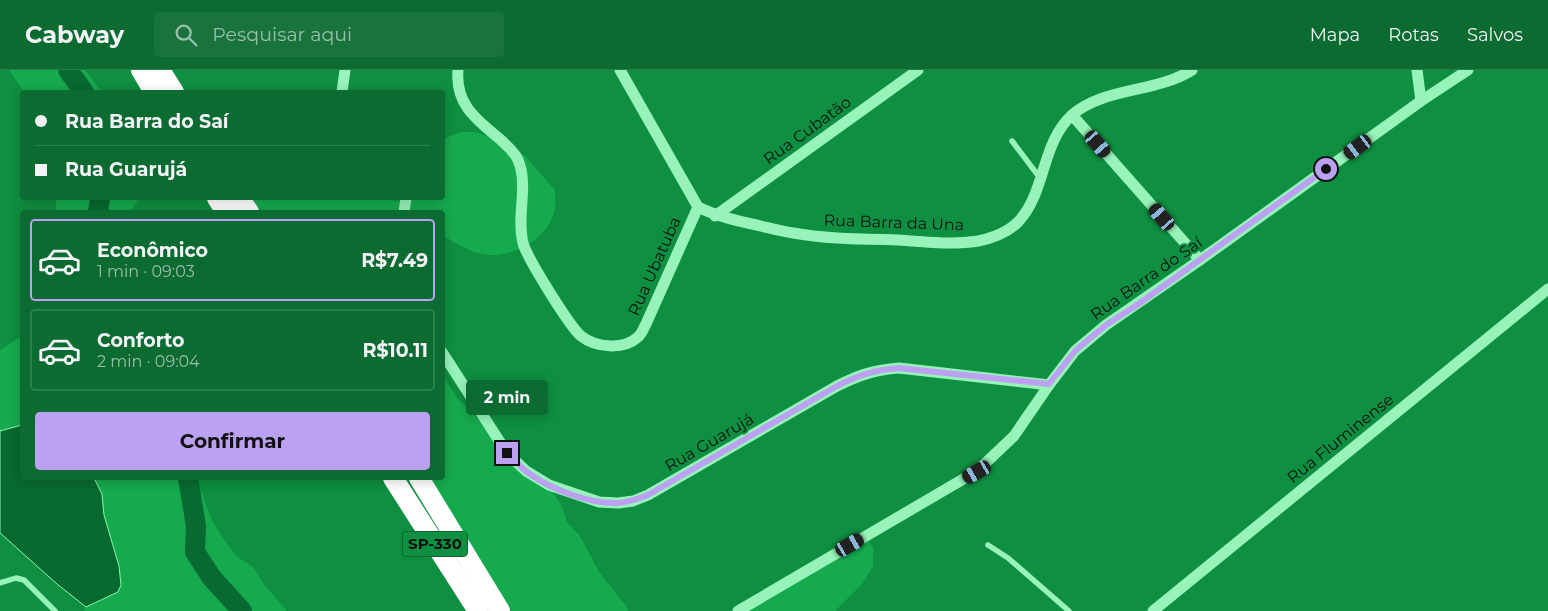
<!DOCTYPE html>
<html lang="pt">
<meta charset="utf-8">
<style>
:root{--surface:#0b6b31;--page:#19733d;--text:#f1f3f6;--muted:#9abfab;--line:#2b7e4d;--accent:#bca0f2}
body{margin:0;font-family:Montserrat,sans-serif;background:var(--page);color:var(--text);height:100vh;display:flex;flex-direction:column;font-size:19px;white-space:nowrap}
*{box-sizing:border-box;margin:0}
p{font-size:16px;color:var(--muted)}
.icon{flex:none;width:28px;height:28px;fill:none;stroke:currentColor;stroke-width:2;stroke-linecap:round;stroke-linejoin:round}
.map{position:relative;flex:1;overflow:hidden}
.sheet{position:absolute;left:20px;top:140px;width:425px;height:270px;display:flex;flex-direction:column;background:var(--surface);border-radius:5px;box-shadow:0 2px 12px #0003}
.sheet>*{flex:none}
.banner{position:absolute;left:20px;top:20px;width:425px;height:110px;border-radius:5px;box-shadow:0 2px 12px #0003;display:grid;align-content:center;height:110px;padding:0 15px;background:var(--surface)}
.end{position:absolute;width:22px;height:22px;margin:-11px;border:6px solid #bca0f2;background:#111;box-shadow:0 0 0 2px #111}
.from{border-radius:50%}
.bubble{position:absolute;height:35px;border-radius:5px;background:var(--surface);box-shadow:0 2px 12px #0003;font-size:16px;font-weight:700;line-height:35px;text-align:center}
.car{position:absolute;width:15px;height:30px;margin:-15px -8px;border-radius:6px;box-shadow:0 0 4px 1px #0007;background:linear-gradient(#222 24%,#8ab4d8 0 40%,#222 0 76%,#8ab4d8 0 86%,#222 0)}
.banner b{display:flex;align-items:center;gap:18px;height:48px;font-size:19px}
.banner b+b{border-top:1px solid var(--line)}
.banner i{width:12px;height:12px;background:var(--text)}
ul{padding:9px 0 0;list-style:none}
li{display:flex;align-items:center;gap:15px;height:82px;margin:0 10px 8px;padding:0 5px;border:2px solid var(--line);border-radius:5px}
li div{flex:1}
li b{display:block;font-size:19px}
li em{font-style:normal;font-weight:700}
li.current{border-color:var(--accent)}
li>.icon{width:45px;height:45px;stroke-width:1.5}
.cta{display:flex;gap:10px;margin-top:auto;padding:10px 15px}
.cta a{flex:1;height:58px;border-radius:5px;background:var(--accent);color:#111;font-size:20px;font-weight:700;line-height:58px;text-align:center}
header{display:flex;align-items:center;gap:30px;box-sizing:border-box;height:70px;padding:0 25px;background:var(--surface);border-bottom:1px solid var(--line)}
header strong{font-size:24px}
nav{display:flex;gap:28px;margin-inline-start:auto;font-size:18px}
.search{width:350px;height:45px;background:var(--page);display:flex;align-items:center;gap:12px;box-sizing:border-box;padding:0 18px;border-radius:5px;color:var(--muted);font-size:19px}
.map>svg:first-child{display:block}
.green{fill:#16aa4e}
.water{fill:#086a30;stroke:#89f7b1}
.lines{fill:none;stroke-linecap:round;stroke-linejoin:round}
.river{stroke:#086a30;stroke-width:20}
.service{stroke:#97f3ba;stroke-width:5.5}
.minor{stroke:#97f3ba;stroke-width:11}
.motorway{stroke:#fff;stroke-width:20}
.route{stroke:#bca0f2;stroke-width:6}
.labels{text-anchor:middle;stroke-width:4.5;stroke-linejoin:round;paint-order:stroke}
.shield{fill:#0f8f41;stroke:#10371f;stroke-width:1}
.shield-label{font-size:15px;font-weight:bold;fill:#111}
.street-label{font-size:16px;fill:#111;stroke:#0f8f41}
</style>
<header>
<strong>Cabway</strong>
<div class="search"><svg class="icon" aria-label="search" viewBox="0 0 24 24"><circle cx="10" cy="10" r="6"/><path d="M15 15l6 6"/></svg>Pesquisar aqui</div>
<nav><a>Mapa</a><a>Rotas</a><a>Salvos</a></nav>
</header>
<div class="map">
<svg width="1548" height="541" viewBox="0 0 1548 541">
<rect width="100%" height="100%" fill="#0f8f41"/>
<g class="green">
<path d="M 9,0 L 85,0 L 102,22 L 24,22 Z"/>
<path d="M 461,62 L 476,62 L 509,76 L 525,86 L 555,120 C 555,126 556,133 555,139 C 548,173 504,193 474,182 C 463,178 453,171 443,166 L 442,142 L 250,142 L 242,128 L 389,128 L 391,130 L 399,131 L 405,128 L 442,128 L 443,69 Z"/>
<path d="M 57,128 L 139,128 L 130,142 L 55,142 Z"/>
<path d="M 22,266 L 22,355 L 0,361 L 0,280 Z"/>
<path d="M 443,305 L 457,328 L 487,357 L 505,381 L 551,419 L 561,435 L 567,452 L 580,466 L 599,502 L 626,536 L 628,541 L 504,541 L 422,408 L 442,408 Z"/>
<path d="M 94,408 L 198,408 L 198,414 L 212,450 L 225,471 L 236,486 L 253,497 L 264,514 L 287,541 L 84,541 L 86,537 L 118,522 L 119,496 L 104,445 L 102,424 Z"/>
<path d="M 860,463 L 873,477 L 873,496 L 863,513 L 835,541 L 738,541 Z"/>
</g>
<path class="water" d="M 22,355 L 22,408 L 94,408 L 102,424 L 104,445 L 119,496 L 121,515 L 118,522 L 86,537 L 57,514 L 0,463 L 0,361 Z"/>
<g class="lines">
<g class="river">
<path d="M 68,0 L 84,22"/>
<path d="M 98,142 L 100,128"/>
<path d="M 188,408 L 196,456 L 195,482 L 212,508 L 242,541"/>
</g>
<g class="service">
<path d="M 1012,71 L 1040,108"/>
<path d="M 988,475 L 1008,488 L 1069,541"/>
<path d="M 0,513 L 16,508 L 24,510 L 55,541"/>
</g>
<g class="minor">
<path d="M 458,0 C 455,35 477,50 501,70 C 507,76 515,82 518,90 C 529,116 516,146 523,173 C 527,188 570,257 581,266 C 596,278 624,280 638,267 C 642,264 644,257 646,254 L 698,137"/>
<path d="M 620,0 L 698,137"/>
<path d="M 1417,0 L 1421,31"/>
<path d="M 342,22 L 345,0"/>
<path d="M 1072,45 L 1200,190"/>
<path d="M 698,137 C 716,146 733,150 752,154 C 766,157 779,161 793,163 C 827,169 863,169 898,170 C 925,172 952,175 978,171 C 993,168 1007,163 1018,152 C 1046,123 1041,73 1072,45 C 1104,17 1156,23 1192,0"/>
<path d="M 404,142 L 406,128"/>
<path d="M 715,146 L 918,0"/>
<path d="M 442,282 L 507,383 L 526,401 L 549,415 L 599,432 L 618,433 L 633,431 L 648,425 L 837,316 C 859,305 874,300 899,298 L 1049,315"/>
<path d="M 738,541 L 977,401 L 1014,366 L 1049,315 L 1075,281 L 1106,255 L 1200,190 L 1421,31 L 1468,0"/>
<path d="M 1153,541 L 1548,219"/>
</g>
<g class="motorway">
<path d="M 141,0 L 154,22"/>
<path d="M 160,0 L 174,22"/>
<path d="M 217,128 L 226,142"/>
<path d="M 239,128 L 249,142"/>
<path d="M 393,408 L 478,541"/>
<path d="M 419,408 L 500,541"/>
</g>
</g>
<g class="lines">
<path class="route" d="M 507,383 C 514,389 520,397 527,402 C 550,419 589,434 618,433 C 629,432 638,429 648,425 L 837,316 C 859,305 874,300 899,298 L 1049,314 L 1075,281 L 1106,255 L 1140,233 L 1326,99"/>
</g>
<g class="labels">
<rect class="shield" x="402.5" y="461.5" width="65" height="25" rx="4"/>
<g class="shield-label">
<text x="435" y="479">SP-330</text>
</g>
<g class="street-label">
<text transform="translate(807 60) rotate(-36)" y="6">Rua Cubatão</text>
<text transform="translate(894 152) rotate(2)" y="6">Rua Barra da Una</text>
<text transform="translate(654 196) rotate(-66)" y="6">Rua Ubatuba</text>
<text transform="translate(1146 208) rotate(-35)" y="6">Rua Barra do Saí</text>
<text transform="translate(1340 368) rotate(-39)" y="6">Rua Fluminense</text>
<text transform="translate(709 372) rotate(-30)" y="6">Rua Guarujá</text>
</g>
</g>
</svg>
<i class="end from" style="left:1326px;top:99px"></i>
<i class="end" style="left:507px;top:383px"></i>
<div class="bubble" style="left:466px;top:310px;width:82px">2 min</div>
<i class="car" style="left:1098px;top:74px;rotate:139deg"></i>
<i class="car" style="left:1358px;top:77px;rotate:234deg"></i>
<i class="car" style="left:1162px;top:147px;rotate:319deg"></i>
<i class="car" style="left:977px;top:402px;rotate:240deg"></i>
<i class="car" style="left:850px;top:475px;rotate:60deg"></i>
<div class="banner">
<b><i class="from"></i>Rua Barra do Saí</b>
<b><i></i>Rua Guarujá</b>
</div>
<section class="sheet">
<ul>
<li class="current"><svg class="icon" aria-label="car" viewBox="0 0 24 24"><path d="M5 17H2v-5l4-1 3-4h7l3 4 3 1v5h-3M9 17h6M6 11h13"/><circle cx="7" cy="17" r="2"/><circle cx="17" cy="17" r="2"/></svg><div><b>Econômico</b><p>1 min · 09:03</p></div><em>R$7.49</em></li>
<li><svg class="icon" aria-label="car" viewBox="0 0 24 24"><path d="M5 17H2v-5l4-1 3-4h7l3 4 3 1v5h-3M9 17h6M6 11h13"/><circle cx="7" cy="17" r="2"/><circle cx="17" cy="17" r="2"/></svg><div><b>Conforto</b><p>2 min · 09:04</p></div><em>R$10.11</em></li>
</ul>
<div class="cta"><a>Confirmar</a></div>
</section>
</div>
